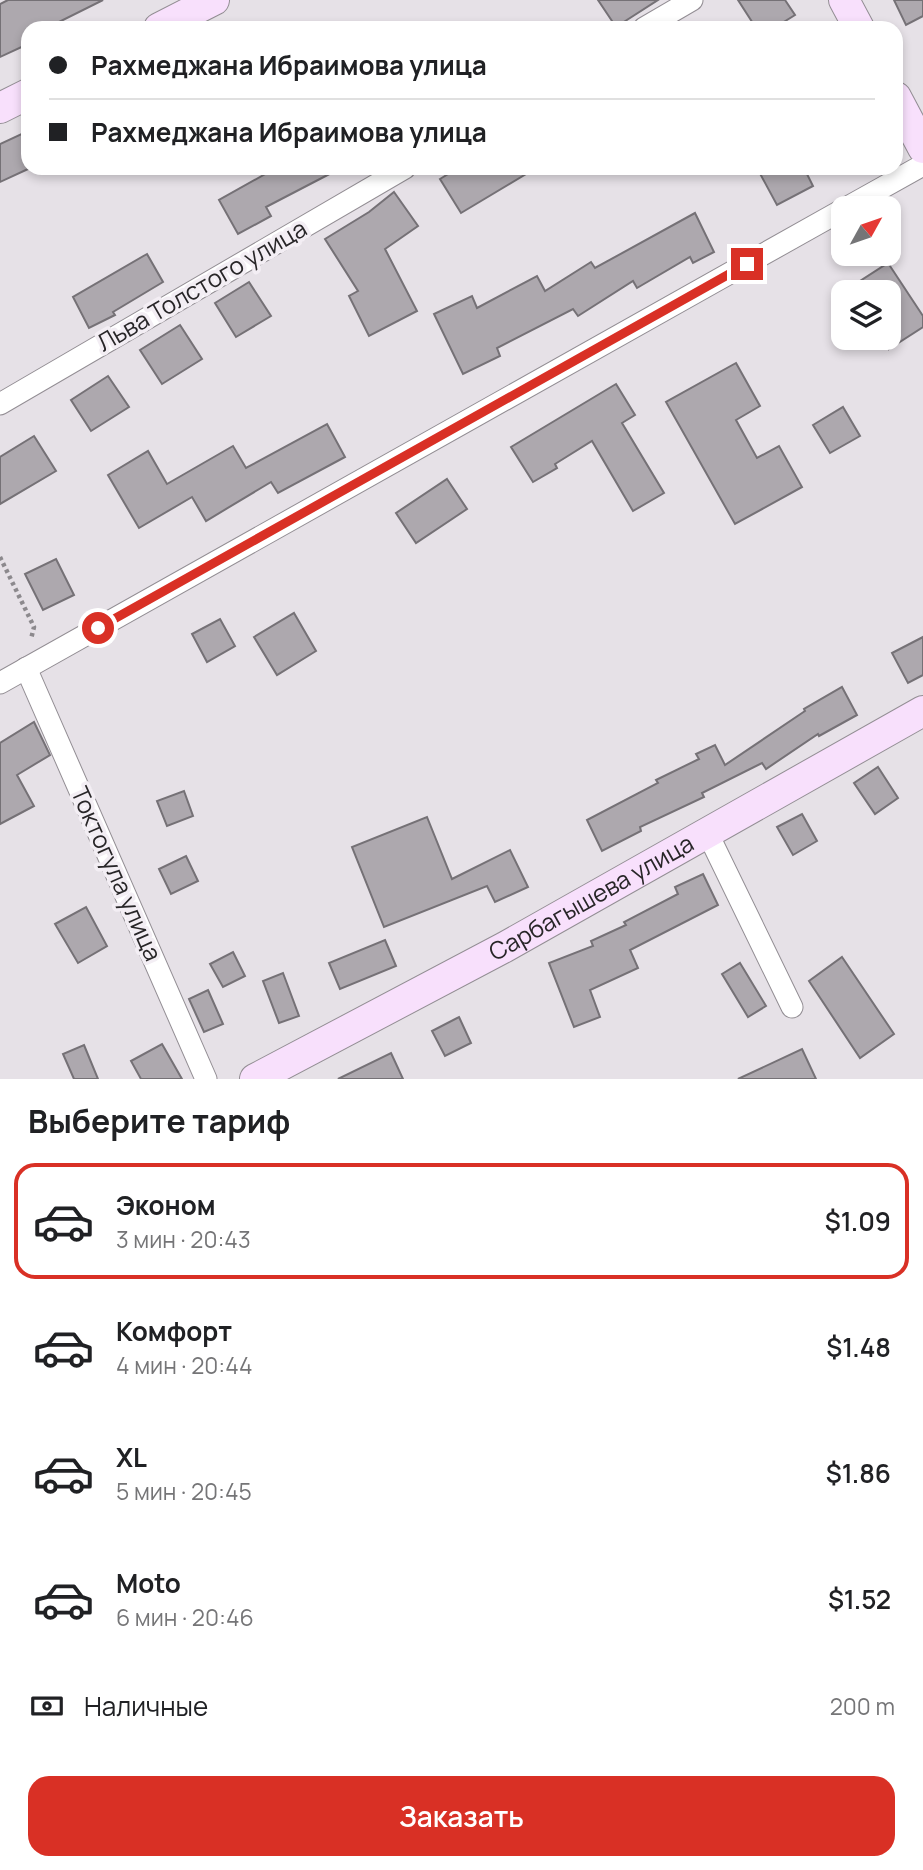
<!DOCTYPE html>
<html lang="ru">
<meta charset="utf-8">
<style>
:root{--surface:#fff;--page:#f2f2f2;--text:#202124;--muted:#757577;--line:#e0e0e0;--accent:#d93025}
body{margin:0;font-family:Manrope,sans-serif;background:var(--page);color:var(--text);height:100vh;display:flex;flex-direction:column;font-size:26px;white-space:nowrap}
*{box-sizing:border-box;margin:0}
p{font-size:23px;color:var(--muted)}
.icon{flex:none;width:38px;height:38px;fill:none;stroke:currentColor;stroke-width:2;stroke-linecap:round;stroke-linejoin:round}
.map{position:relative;height:1079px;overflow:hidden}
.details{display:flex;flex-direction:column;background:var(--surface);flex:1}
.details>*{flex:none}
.guide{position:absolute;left:21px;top:21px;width:882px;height:154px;border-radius:21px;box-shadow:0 4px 10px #0003;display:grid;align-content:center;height:154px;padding:0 28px;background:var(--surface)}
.needle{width:46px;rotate:50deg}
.tools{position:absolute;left:831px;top:196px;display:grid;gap:14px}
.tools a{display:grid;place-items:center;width:70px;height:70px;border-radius:14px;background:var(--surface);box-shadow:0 4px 10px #0003;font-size:35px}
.end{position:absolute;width:32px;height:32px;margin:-16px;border:9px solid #d93025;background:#fff;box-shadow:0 0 0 4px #fff}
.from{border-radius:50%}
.guide b{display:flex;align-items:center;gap:24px;height:66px;font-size:26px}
.guide b+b{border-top:2px solid var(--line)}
.guide i{width:18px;height:18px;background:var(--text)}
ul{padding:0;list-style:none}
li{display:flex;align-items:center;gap:21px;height:116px;margin:0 14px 10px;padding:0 14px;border:4px solid transparent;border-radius:21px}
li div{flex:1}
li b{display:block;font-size:26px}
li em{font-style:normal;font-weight:600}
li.current{border-color:var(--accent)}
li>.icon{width:63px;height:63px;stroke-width:1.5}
h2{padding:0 28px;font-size:32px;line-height:84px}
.pay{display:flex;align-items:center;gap:18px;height:77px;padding:0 28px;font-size:26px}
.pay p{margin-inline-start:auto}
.button{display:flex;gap:14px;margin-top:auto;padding:14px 28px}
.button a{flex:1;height:80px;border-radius:21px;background:var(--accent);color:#fff;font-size:28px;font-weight:600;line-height:80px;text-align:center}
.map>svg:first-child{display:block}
.building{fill:#ada8ae;stroke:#757176;stroke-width:2}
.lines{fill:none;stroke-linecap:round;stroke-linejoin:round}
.street-casing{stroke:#938e94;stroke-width:23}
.secondary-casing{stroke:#938e94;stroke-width:32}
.path{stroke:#8c898d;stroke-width:4.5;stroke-dasharray:3.5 3.5;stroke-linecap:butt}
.street{stroke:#fff;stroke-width:21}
.secondary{stroke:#f8e0fc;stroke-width:30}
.route{stroke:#d93025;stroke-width:9}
.labels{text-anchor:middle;stroke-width:7;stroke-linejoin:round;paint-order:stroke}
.street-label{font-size:24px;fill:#282628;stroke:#f3eef4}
</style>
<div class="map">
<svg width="923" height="1079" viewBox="0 0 923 1079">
<rect width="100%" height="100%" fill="#e6e1e7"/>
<g class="building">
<path d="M 8,0 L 103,0 L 47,28 L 28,28 L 28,44 L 0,57 L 0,4 Z"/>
<path d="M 598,0 L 658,0 L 616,27 Z"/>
<path d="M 738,0 L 785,0 L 795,15 L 774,28 L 756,28 Z"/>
<path d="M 894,0 L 923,0 L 923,16 L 906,25 Z"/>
<path d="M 28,131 L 28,169 L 0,182 L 0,144 Z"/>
<path d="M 276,168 L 341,168 L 266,207 L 271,216 L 238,234 L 219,200 Z"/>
<path d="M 458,168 L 536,168 L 461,213 L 440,179 Z"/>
<path d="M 757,168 L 804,168 L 813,186 L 777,205 Z"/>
<path d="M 394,192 L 418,226 L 385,249 L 417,311 L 369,336 L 349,296 L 358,291 L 325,239 L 369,212 Z"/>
<path d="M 695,213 L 714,252 L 693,263 L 690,257 L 637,288 L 633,281 L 578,316 L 573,309 L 497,348 L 500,356 L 463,374 L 434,314 L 472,296 L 477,308 L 537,276 L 545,291 L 591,262 L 595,268 Z"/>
<path d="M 147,254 L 163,282 L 113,312 L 115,315 L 89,328 L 73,297 Z"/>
<path d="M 888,263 L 923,316 L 923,327 L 889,349 L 889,292 L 843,292 Z"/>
<path d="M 249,282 L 271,316 L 236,337 L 215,303 Z"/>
<path d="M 180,325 L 202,359 L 162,384 L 140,350 Z"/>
<path d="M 736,363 L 760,406 L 736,420 L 757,458 L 779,446 L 802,487 L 735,524 L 666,402 Z"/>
<path d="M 108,376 L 129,407 L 91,431 L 71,400 Z"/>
<path d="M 616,384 L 635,415 L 622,423 L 664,493 L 633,511 L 592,441 L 555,464 L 557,468 L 533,482 L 511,447 Z"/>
<path d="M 843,407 L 860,436 L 830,453 L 813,425 Z"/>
<path d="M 327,424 L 345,457 L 278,493 L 271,482 L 206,521 L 192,497 L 139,528 L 108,475 L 148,451 L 167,484 L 233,446 L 246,468 Z"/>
<path d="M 34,436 L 56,471 L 0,504 L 0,457 Z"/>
<path d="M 447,479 L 467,509 L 416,543 L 396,513 Z"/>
<path d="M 56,559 L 74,595 L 43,610 L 25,574 Z"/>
<path d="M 294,613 L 316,651 L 277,675 L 254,637 Z"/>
<path d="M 220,619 L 235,646 L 207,662 L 192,634 Z"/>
<path d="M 923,637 L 923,675 L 908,683 L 892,653 Z"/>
<path d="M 842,687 L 857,715 L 819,736 L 818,734 L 766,769 L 762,763 L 702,793 L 704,797 L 640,827 L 641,831 L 602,851 L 587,820 L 658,783 L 656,780 L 699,759 L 696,754 L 715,745 L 725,765 L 805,711 L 804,709 Z"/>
<path d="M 34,722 L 50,755 L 17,775 L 34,806 L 0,824 L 0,743 Z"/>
<path d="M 878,767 L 898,798 L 875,814 L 854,783 Z"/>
<path d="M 184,791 L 193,816 L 167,826 L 157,801 Z"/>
<path d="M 802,814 L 817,841 L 793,855 L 777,827 Z"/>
<path d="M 427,817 L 452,879 L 510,850 L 528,887 L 495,902 L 487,886 L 384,927 L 352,847 Z"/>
<path d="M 186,856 L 198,881 L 171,894 L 159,869 Z"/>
<path d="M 703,874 L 718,905 L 630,950 L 638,968 L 590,990 L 600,1017 L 574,1027 L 549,963 L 593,946 L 591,941 L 626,925 L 624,922 L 678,894 L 675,887 Z"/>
<path d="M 86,907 L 107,946 L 78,963 L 55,924 Z"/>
<path d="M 385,940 L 396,966 L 340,989 L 329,963 Z"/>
<path d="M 233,952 L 245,976 L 223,987 L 210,964 Z"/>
<path d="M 842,957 L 894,1034 L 860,1058 L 809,981 Z"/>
<path d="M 740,963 L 766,1006 L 748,1017 L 722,974 Z"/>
<path d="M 283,973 L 299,1016 L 279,1023 L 263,981 Z"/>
<path d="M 208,990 L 223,1024 L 204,1032 L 189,999 Z"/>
<path d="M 459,1017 L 471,1043 L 445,1056 L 432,1031 Z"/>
<path d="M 162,1044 L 182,1079 L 141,1079 L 131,1061 Z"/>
<path d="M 84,1045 L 98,1079 L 74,1079 L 63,1054 Z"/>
<path d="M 802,1049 L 816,1079 L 738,1079 Z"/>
<path d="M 391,1053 L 403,1079 L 338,1079 Z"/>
</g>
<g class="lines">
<g class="street-casing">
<g id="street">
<path d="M 644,28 L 692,0"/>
<path d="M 846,208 L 923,165"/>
<path d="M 0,404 L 405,168"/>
<path d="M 26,668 L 206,1079"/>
<path d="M 0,683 L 844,209"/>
<path d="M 707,832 L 792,1007"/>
</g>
</g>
<g class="secondary-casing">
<g id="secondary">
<path d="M 844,0 L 859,28"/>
<path d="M 159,28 L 214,0"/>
<path d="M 896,97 L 923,148"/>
<path d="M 0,108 L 28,94"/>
<path id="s1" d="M 255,1079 L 505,947 L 923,711"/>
</g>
</g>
<path class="path" d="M 0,557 L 34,627 L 31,639"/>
<use href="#street" class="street"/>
<use href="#secondary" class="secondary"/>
</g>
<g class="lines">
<path class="route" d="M 98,628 L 747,264"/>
</g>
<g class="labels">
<g class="street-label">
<text transform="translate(202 286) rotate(-30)" y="8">Льва Толстого улица</text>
<text transform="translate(116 874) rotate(66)" y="8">Токтогула улица</text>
<text dy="8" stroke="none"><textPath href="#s1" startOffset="382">Сарбагышева улица</textPath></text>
</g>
</g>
</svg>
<div class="tools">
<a><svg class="needle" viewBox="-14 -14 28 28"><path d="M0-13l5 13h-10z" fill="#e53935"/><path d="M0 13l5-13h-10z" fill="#757577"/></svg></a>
<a><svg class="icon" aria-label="layers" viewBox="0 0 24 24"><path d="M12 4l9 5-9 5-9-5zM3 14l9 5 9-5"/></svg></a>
</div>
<i class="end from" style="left:98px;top:628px"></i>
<i class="end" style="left:747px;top:264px"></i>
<div class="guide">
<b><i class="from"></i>Рахмеджана Ибраимова улица</b>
<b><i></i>Рахмеджана Ибраимова улица</b>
</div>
</div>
<section class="details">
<h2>Выберите тариф</h2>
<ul>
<li class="current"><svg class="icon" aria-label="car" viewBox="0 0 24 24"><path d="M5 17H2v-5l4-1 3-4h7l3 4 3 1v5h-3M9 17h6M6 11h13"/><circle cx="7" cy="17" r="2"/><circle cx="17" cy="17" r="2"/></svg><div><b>Эконом</b><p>3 мин · 20:43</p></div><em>$1.09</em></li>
<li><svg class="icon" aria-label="car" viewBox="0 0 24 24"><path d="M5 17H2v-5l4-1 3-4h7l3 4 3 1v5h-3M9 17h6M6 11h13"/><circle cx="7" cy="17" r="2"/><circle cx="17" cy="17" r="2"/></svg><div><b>Комфорт</b><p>4 мин · 20:44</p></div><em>$1.48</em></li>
<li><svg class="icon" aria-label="car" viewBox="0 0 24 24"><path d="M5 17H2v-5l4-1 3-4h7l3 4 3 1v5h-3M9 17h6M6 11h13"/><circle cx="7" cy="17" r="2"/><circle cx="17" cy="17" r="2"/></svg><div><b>XL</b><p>5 мин · 20:45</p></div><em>$1.86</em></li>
<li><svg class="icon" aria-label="car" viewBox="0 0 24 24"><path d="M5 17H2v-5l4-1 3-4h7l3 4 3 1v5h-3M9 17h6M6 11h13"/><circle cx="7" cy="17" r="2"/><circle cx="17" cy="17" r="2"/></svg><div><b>Moto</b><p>6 мин · 20:46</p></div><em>$1.52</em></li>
</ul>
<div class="pay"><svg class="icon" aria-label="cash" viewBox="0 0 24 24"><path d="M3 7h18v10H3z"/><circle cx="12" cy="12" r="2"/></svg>Наличные<p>200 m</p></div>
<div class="button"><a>Заказать</a></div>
</section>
